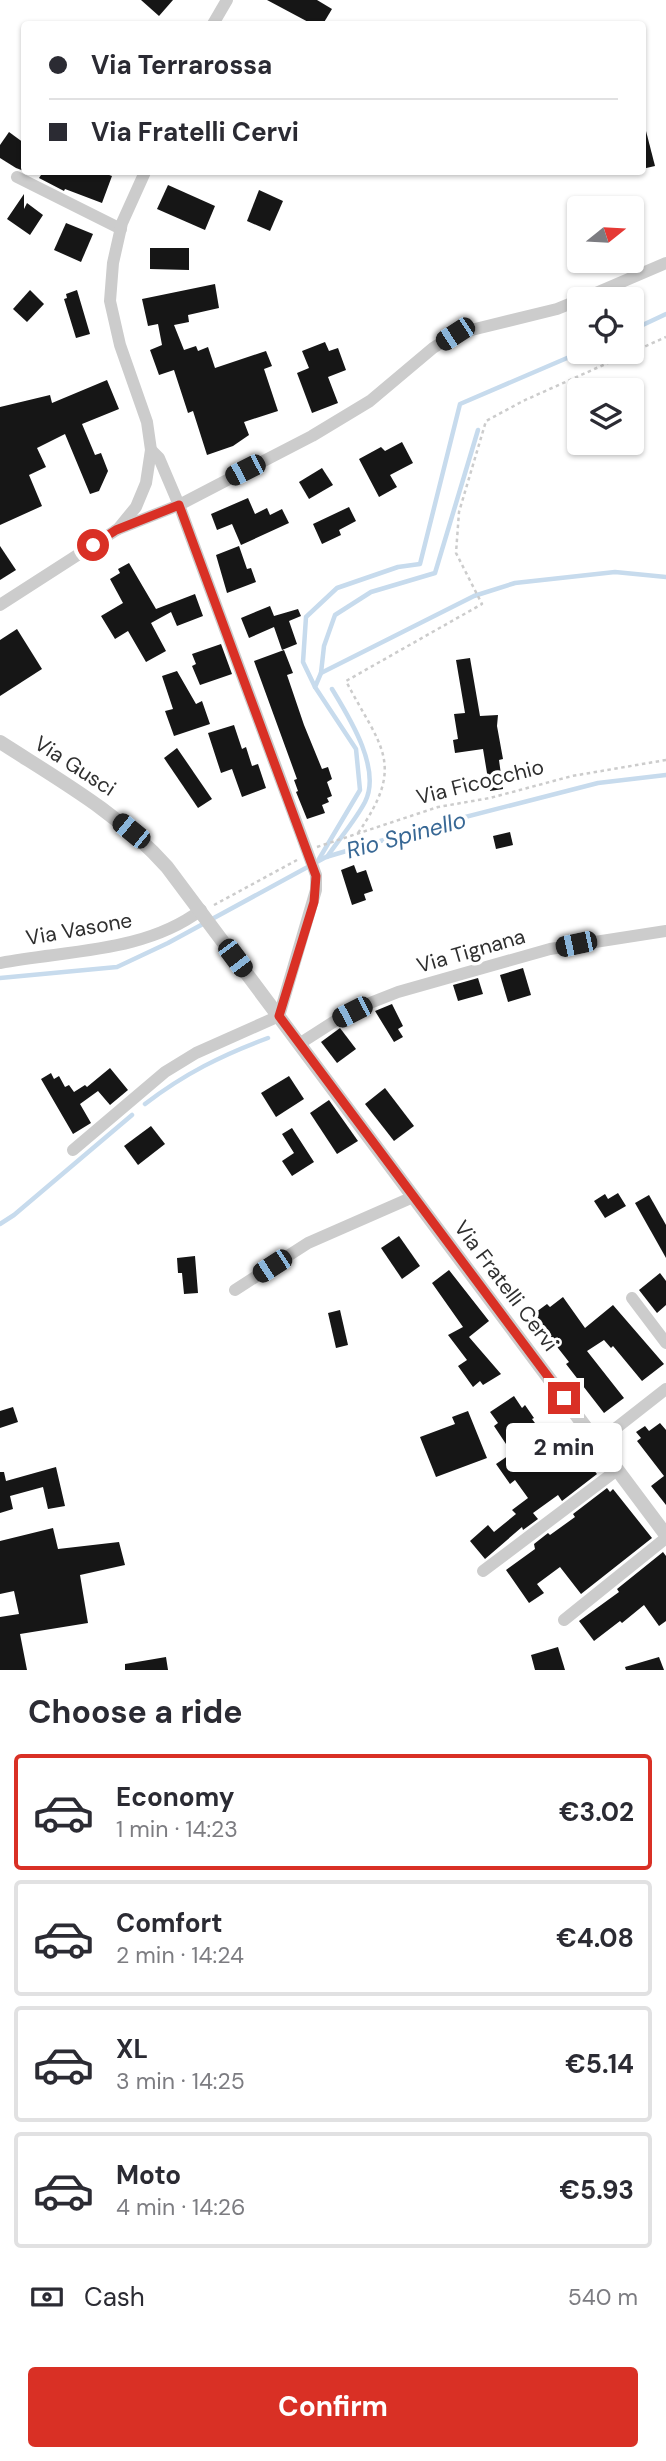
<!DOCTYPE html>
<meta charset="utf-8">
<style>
:root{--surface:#fff;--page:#f7f7f7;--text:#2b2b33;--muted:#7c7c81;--line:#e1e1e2;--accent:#d93025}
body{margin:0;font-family:"DM Sans",sans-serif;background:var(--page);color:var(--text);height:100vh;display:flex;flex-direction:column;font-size:26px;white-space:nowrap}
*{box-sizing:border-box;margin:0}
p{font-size:23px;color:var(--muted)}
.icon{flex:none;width:38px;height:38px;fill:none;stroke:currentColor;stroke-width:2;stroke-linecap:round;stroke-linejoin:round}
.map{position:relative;height:1670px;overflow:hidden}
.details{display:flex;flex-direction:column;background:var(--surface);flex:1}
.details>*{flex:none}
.banner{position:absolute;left:21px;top:21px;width:625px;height:154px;border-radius:7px;box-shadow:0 2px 5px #0004;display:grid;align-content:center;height:154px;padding:0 28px;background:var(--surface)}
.needle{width:46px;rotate:72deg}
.tools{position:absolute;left:567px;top:196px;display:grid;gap:14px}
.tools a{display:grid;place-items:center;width:77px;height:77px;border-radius:7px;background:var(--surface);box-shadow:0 2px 5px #0004;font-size:35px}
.end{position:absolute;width:32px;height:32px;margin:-16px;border:9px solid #d93025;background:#fff;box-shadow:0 0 0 4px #fff}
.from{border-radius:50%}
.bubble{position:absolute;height:49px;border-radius:7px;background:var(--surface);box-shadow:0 2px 5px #0004;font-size:23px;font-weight:700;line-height:49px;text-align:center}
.car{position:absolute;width:21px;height:42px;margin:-21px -10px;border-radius:9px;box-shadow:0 0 5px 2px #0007;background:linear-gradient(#222 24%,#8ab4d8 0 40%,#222 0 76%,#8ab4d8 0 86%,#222 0)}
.banner b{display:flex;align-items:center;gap:24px;height:66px;font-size:26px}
.banner b+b{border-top:2px solid var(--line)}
.banner i{width:18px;height:18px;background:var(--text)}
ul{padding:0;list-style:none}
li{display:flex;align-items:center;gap:21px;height:116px;margin:0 14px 10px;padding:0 14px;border:4px solid var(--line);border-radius:7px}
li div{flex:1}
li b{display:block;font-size:26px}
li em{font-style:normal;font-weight:700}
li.selected{border-color:var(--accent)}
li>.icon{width:63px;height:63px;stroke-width:1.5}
h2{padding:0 28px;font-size:32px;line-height:84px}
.pay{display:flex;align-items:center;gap:18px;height:77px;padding:0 28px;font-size:26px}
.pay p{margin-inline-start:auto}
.button{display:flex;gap:14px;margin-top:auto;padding:14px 28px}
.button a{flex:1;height:80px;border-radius:7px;background:var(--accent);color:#fff;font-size:28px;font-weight:700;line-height:80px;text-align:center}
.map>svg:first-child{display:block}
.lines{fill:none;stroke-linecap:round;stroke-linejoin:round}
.stream{stroke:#c7dbed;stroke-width:4.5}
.building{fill:#161616}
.path{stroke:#ccc;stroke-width:2.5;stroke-dasharray:3.5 3.5;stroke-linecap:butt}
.minor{stroke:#ccc;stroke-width:12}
.tertiary{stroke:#ccc;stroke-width:14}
.route{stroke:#d93025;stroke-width:9}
.labels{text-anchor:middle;stroke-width:7;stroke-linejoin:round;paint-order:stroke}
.street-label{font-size:21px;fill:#2f2f2f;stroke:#fff}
.water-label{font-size:23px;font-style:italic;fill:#386895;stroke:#fff}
</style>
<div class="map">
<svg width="666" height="1670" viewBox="0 0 666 1670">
<rect width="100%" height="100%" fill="#fff"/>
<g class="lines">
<g class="stream">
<path d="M 632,330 L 666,314"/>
<path d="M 321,673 L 324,646 L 335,615 L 371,592 L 435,573 L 478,430"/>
<path d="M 315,687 L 303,662 L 306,617 L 337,588 L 398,567 L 420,564 L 460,404 L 581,352"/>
<path d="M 327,857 C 339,839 355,821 365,802 C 382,769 349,717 332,689"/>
<path d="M 319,859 L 360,790 L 356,749 L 315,687 L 321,673 L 474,596 L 515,583 L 615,572 L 666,577"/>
<path d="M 0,978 L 117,967 L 168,943 L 326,857 L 438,824 L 598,783 L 666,775"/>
<path d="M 145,1104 C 184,1074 222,1055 268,1038"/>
<path d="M 0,1224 L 14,1215 L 132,1115"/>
</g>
</g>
<g class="building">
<path d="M 141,0 L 173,0 L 159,16 Z"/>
<path d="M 267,0 L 317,0 L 332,9 L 323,24 L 312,24 Z"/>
<path d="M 642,131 L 646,131 L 655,166 L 642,169 Z"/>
<path d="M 9,132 L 24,143 L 24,171 L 16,168 L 0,158 L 0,145 Z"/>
<path d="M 43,172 L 101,172 L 112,176 L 102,203 L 65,189 L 64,191 L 39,178 Z"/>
<path d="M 168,185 L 215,206 L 205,230 L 157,209 Z"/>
<path d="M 259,190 L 283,201 L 270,231 L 247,221 Z"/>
<path d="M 24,194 L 24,209 L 27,203 L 43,215 L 30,235 L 7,219 Z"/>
<path d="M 66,223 L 93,234 L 81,262 L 54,250 Z"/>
<path d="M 150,248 L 189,248 L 189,270 L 150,269 Z"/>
<path d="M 215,284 L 219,308 L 188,315 L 189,322 L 174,325 L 184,350 L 196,346 L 198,351 L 208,347 L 215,368 L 266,351 L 272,366 L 264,369 L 278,411 L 244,422 L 249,435 L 233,446 L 207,455 L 193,411 L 188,413 L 174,370 L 159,375 L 150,350 L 162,345 L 158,324 L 148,326 L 142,299 Z"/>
<path d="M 30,290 L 44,304 L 27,322 L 13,309 Z"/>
<path d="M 77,290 L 90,334 L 76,338 L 64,299 L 67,298 L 66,294 Z"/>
<path d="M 325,342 L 329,351 L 338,348 L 346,370 L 328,377 L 338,403 L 312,413 L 297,373 L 309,368 L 302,351 Z"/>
<path d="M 107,380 L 119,409 L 82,424 L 95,455 L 101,453 L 108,471 L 99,491 L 90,494 L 65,434 L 37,448 L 46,467 L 29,475 L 42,506 L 0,525 L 0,407 L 50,395 L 52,403 Z"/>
<path d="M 402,442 L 413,463 L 390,475 L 397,487 L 379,497 L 359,459 L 381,447 L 385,451 Z"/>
<path d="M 322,468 L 333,485 L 309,499 L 299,482 Z"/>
<path d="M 248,498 L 255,514 L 267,508 L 270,515 L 282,509 L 289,523 L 241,545 L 232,524 L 217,530 L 211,514 Z"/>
<path d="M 349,507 L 356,521 L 339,530 L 341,535 L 322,544 L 313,524 Z"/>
<path d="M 0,546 L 16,570 L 0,580 Z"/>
<path d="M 239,546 L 247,569 L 251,568 L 256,582 L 227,593 L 216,555 Z"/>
<path d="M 129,563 L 156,609 L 195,594 L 203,616 L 177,626 L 171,612 L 151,623 L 166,651 L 146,662 L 128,631 L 115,639 L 101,616 L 123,603 L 110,579 L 120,573 L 118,569 Z"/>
<path d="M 270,606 L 274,616 L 298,609 L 301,616 L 289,621 L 297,644 L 282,650 L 274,627 L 249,638 L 241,618 Z"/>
<path d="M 17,629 L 42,669 L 0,696 L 0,640 Z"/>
<path d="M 221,644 L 232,674 L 200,685 L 192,666 L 196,664 L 192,654 Z"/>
<path d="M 284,650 L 293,673 L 287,675 L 304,725 L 322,769 L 328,767 L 332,779 L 327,782 L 332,796 L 327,798 L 329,802 L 322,805 L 325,813 L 307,819 L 296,792 L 298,791 L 294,780 L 297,779 L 254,661 Z"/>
<path d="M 470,658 L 480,716 L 498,715 L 497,726 L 503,759 L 499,760 L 503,789 L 490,791 L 483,749 L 455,753 L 453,740 L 458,739 L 454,714 L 465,713 L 456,660 Z"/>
<path d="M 177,671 L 196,704 L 202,701 L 210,724 L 174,736 L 165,711 L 173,709 L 162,676 Z"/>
<path d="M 234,725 L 242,749 L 246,747 L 252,766 L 258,764 L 266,788 L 242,797 L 232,769 L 221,773 L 208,733 Z"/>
<path d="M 177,748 L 212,799 L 198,808 L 164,758 Z"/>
<path d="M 510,832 L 513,845 L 496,849 L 493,836 Z"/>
<path d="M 354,865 L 357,873 L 366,870 L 373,891 L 364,894 L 366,900 L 352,905 L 341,870 Z"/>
<path d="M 523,968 L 531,995 L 508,1002 L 500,975 Z"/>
<path d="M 478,978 L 483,994 L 458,1001 L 453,985 Z"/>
<path d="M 392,1004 L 403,1026 L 398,1029 L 403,1037 L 394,1042 L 375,1011 Z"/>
<path d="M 340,1028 L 356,1049 L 337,1063 L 321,1042 Z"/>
<path d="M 110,1068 L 128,1090 L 110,1105 L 98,1091 L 80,1104 L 91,1123 L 73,1134 L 41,1079 L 51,1073 L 54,1079 L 59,1076 L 65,1087 L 69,1085 L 74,1092 L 85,1085 L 87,1087 Z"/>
<path d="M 289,1076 L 304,1099 L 276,1117 L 261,1093 Z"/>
<path d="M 385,1088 L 414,1126 L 394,1141 L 365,1104 Z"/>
<path d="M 329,1100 L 358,1141 L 337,1154 L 310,1113 Z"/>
<path d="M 151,1126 L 165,1144 L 138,1165 L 124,1146 Z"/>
<path d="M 292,1128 L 314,1162 L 292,1176 L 282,1161 L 294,1153 L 282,1134 Z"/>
<path d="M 618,1193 L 626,1206 L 605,1218 L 594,1201 L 605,1194 L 608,1199 Z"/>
<path d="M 649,1195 L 666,1225 L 666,1258 L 635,1203 Z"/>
<path d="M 399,1236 L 420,1266 L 402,1279 L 381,1248 Z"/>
<path d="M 195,1256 L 198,1293 L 184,1294 L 182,1273 L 178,1273 L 177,1258 Z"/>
<path d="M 449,1270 L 489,1321 L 469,1337 L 501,1374 L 483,1385 L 480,1381 L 473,1387 L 458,1366 L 467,1360 L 448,1335 L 463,1327 L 432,1283 Z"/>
<path d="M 660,1273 L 666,1281 L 666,1305 L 657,1313 L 639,1290 Z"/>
<path d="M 563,1297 L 585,1328 L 613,1305 L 664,1364 L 642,1381 L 613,1346 L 611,1348 L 604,1340 L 587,1351 L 624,1398 L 604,1413 L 566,1364 L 569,1362 L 532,1315 L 547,1304 L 550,1307 Z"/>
<path d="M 340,1310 L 348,1345 L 336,1348 L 328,1313 Z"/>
<path d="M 514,1396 L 522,1408 L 525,1405 L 534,1418 L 532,1419 L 569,1469 L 584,1458 L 597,1474 L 562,1501 L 558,1495 L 533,1513 L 538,1519 L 523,1530 L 522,1527 L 485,1559 L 470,1541 L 488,1525 L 494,1532 L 516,1514 L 512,1510 L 528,1498 L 515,1480 L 510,1484 L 496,1464 L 512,1453 L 494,1426 L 498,1423 L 490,1412 Z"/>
<path d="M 13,1407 L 18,1422 L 0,1428 L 0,1411 Z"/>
<path d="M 468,1411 L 487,1458 L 436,1477 L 420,1437 L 455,1424 L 452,1417 Z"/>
<path d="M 660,1423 L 666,1430 L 666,1505 L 651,1486 L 664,1476 L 637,1441 L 641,1438 L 636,1432 L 645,1426 L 649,1431 Z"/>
<path d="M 56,1467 L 65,1506 L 48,1509 L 43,1487 L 10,1496 L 13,1509 L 0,1513 L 0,1472 L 4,1472 L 6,1481 Z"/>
<path d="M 607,1488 L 610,1492 L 613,1489 L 652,1538 L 581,1594 L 560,1567 L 537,1584 L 544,1593 L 529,1603 L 506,1570 L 535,1549 L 534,1544 L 548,1533 L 550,1535 L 575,1517 L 573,1514 Z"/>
<path d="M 53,1528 L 58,1549 L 119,1542 L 125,1565 L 80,1575 L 88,1623 L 20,1634 L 27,1670 L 0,1670 L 0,1617 L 19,1614 L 14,1591 L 0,1594 L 0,1541 Z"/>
<path d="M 663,1552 L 666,1556 L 666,1621 L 659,1626 L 644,1605 L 622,1623 L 620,1621 L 594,1641 L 579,1621 L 619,1592 L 617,1589 Z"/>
<path d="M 558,1647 L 565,1670 L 535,1670 L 531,1655 Z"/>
<path d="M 166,1657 L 168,1670 L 125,1670 L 125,1664 Z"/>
<path d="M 659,1657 L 664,1670 L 626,1670 L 625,1667 Z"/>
</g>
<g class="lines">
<g class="path">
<path d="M 358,833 C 407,763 380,747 346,681 L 482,604 L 456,553 L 459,512 L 486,421 L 523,401 L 666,337"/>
<path d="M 317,847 L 438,807 L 490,798 L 572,776 L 666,760"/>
<path d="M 214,905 L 297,860"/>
</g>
<g class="minor">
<path d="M 213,24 L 227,0"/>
<path d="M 17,177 L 121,229"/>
<path d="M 582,299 L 666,263"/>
<path d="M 116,530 L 179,505 L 312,436 L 370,401 L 433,348 L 455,334 L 557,309 L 579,300"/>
<path d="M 0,605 L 118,529 L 136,507 L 146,483 L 151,450 L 147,422 L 120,345 L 110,301 L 113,263 L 122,223 L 145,172"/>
<path d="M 0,963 C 67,950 144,953 201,910"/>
<path d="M 299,1044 L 335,1021 L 370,1003 L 398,992 L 550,949 L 666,931"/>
<path d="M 73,1150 L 165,1072 L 196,1053 L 279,1016 L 316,890 L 316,875 L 179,505 L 159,458 L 151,450"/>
<path d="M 235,1290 L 308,1243 L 413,1197"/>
<path d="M 632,1298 L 666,1343"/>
<path d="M 597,1443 L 666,1389"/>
<path d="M 483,1571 L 617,1470"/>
<path d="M 564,1620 L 666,1538"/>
</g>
<path class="tertiary" d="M 0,742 C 59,780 120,814 167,867 L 666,1535"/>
</g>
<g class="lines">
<path class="route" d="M 93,545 L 116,530 L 179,505 L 316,876 L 314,902 L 279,1016 L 564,1398"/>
</g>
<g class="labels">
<g class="street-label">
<text transform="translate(75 766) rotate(33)" y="7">Via Gusci</text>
<text transform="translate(480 782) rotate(-14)" y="7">Via Ficocchio</text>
<text transform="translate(79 929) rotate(-10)" y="7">Via Vasone</text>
<text transform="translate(471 951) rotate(-16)" y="7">Via Tignana</text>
<text transform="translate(506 1286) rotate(53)" y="7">Via Fratelli Cervi</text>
</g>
<g class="water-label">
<text transform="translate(406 835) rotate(-15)" y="8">Rio Spinello</text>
</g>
</g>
</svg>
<div class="tools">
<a><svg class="needle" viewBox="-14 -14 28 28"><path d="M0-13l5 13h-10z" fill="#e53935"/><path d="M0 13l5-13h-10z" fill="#7c7c81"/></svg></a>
<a><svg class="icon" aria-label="locate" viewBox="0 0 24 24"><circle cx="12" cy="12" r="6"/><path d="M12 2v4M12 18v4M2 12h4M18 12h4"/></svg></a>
<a><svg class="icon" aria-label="layers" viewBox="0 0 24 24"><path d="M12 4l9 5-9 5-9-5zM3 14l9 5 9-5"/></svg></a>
</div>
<i class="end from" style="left:93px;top:545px"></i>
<i class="end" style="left:564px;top:1398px"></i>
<div class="bubble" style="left:506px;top:1423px;width:116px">2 min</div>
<i class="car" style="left:455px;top:334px;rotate:237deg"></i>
<i class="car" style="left:245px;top:470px;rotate:243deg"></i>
<i class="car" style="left:131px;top:831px;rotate:309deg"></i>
<i class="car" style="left:576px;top:944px;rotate:258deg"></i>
<i class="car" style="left:235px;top:958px;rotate:143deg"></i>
<i class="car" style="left:352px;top:1012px;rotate:243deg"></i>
<i class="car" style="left:272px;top:1266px;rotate:237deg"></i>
<div class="banner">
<b><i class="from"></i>Via Terrarossa</b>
<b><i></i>Via Fratelli Cervi</b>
</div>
</div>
<section class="details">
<h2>Choose a ride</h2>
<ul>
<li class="selected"><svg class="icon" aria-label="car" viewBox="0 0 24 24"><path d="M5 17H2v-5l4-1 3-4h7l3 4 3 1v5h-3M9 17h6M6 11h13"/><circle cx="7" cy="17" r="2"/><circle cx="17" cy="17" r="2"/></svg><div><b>Economy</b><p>1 min · 14:23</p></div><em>€3.02</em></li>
<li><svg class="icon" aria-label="car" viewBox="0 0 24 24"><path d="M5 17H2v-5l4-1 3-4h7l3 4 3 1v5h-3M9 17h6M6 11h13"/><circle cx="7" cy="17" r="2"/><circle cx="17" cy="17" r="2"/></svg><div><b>Comfort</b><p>2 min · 14:24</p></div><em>€4.08</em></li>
<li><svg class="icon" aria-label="car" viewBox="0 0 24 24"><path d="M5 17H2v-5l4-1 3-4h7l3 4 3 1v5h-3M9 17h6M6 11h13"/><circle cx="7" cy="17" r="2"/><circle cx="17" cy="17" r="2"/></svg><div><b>XL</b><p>3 min · 14:25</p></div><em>€5.14</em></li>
<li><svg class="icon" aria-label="car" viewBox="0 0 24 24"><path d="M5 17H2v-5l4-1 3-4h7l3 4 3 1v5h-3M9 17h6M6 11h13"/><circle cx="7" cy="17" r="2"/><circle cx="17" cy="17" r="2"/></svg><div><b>Moto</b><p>4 min · 14:26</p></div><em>€5.93</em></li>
</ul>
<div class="pay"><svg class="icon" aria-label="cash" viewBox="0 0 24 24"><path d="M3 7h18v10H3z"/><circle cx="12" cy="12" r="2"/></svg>Cash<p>540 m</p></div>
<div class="button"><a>Confirm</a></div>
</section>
